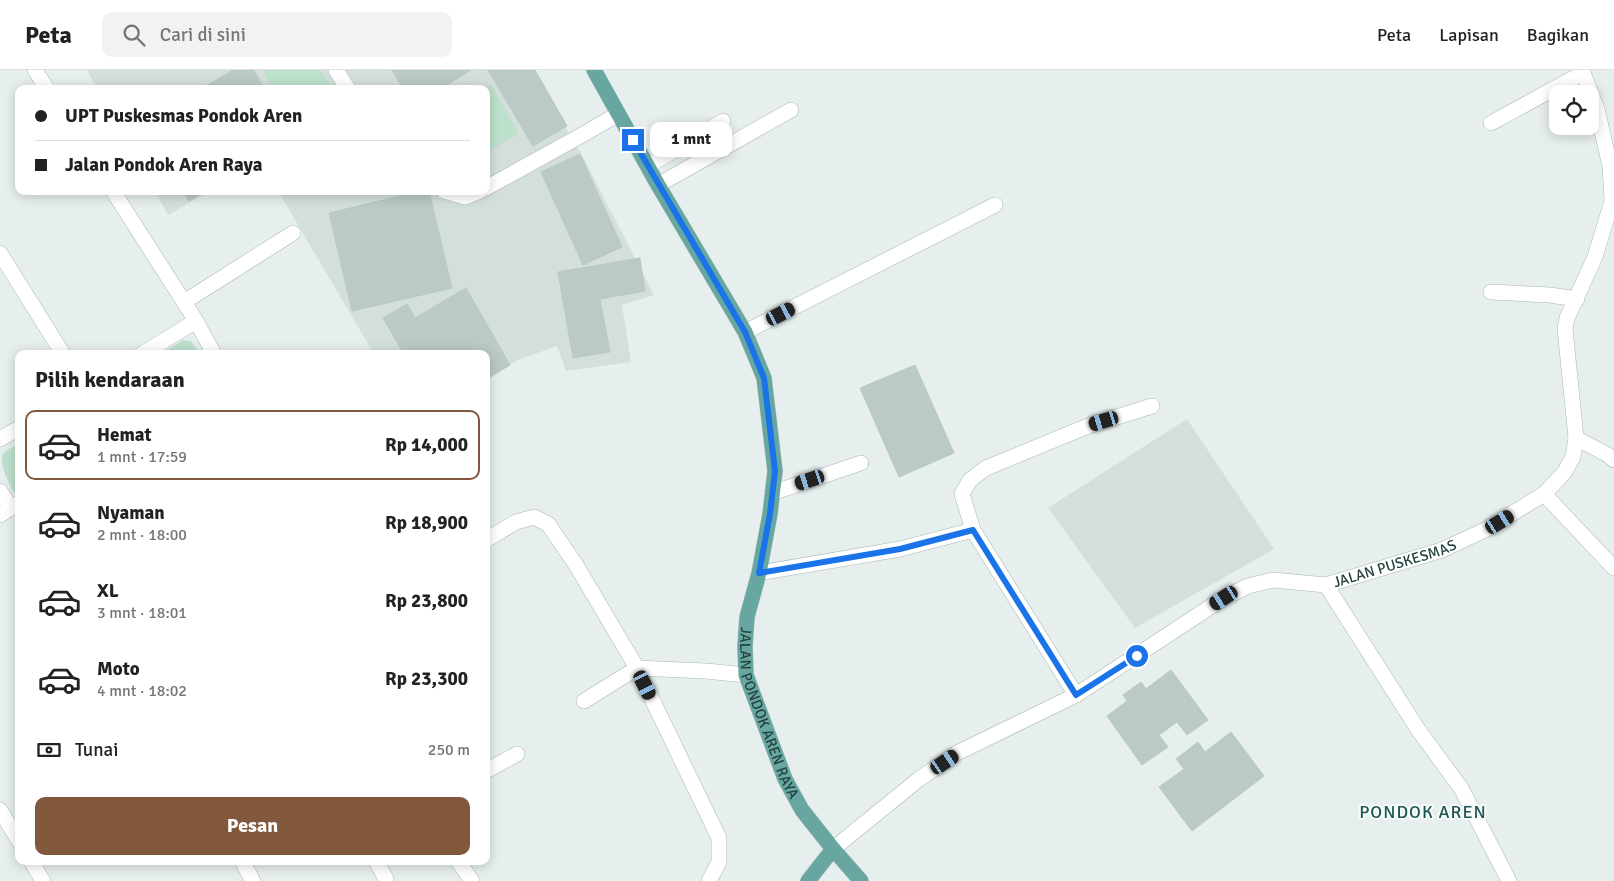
<!DOCTYPE html>
<html lang="id">
<meta charset="utf-8">
<style>
:root{--surface:#fff;--page:#f2f2f2;--text:#222;--muted:#767676;--line:#e0e0e0;--accent:#82583c}
body{margin:0;font-family:Signika,sans-serif;background:var(--page);color:var(--text);height:100vh;display:flex;flex-direction:column;font-size:19px;white-space:nowrap}
*{box-sizing:border-box;margin:0}
p{font-size:16px;color:var(--muted)}
.icon{flex:none;width:28px;height:28px;fill:none;stroke:currentColor;stroke-width:2;stroke-linecap:round;stroke-linejoin:round}
.map{position:relative;flex:1;overflow:hidden}
.side{position:absolute;left:15px;top:280px;width:475px;height:515px;display:flex;flex-direction:column;background:var(--surface);border-radius:10px;box-shadow:0 2px 12px #0003}
.side>*{flex:none}
.hud{position:absolute;left:15px;top:15px;width:475px;height:110px;border-radius:10px;box-shadow:0 2px 12px #0003;display:grid;align-content:center;height:110px;padding:0 20px;background:var(--surface)}
.buttons{position:absolute;left:1549px;top:15px;display:grid;gap:10px}
.buttons a{display:grid;place-items:center;width:50px;height:50px;border-radius:10px;background:var(--surface);box-shadow:0 2px 12px #0003;font-size:25px}
.end{position:absolute;width:22px;height:22px;margin:-11px;border:6px solid #1a73e8;background:#fff;box-shadow:0 0 0 2px #fff}
.from{border-radius:50%}
.bubble{position:absolute;height:35px;border-radius:10px;background:var(--surface);box-shadow:0 2px 12px #0003;font-size:16px;font-weight:700;line-height:35px;text-align:center}
.car{position:absolute;width:15px;height:30px;margin:-15px -8px;border-radius:6px;box-shadow:0 0 4px 1px #0007;background:linear-gradient(#222 24%,#8ab4d8 0 40%,#222 0 76%,#8ab4d8 0 86%,#222 0)}
.hud b{display:flex;align-items:center;gap:18px;height:48px;font-size:19px}
.hud b+b{border-top:1px solid var(--line)}
.hud i{width:12px;height:12px;background:var(--text)}
ul{padding:0;list-style:none}
li{display:flex;align-items:center;gap:15px;height:70px;margin:0 10px 8px;padding:0 10px;border:2px solid transparent;border-radius:10px}
li div{flex:1}
li b{display:block;font-size:19px}
li em{font-style:normal;font-weight:700}
li.current{border-color:var(--accent)}
li>.icon{width:45px;height:45px;stroke-width:1.5}
h2{padding:0 20px;font-size:22px;line-height:60px}
.pay{display:flex;align-items:center;gap:12px;height:55px;padding:0 20px;font-size:19px}
.pay p{margin-inline-start:auto}
.button{display:flex;gap:10px;margin-top:auto;padding:10px 20px}
.button a{flex:1;height:58px;border-radius:10px;background:var(--accent);color:#fff;font-size:20px;font-weight:700;line-height:58px;text-align:center}
header{display:flex;align-items:center;gap:30px;box-sizing:border-box;height:70px;padding:0 25px;background:var(--surface);border-bottom:1px solid var(--line)}
header strong{font-size:24px}
nav{display:flex;gap:28px;margin-inline-start:auto;font-size:18px}
.search{width:350px;height:45px;background:var(--page);display:flex;align-items:center;gap:12px;box-sizing:border-box;padding:0 18px;border-radius:10px;color:var(--muted);font-size:19px}
.map>svg:first-child{display:block}
.built{fill:#d4dfdc}
.green{fill:#bee1cd}
.building{fill:#bbcac6;stroke:#b7c9c5}
.lines{fill:none;stroke-linecap:round;stroke-linejoin:round}
.minor-casing{stroke:#a8b8b5;stroke-width:16}
.major-casing{stroke:#c1cac9;stroke-width:16}
.minor{stroke:#fff;stroke-width:15}
.major{stroke:#68a7a1;stroke-width:15}
.route{stroke:#1a73e8;stroke-width:6}
.labels{text-anchor:middle;stroke-width:4;stroke-linejoin:round;paint-order:stroke}
.street-label{font-size:15px;fill:#23433f;stroke:#f7fbfa}
.quarter-label{font-size:18px;letter-spacing:1px;fill:#1d5652;stroke:#f7fbfa}
</style>
<header>
<strong>Peta</strong>
<div class="search"><svg class="icon" aria-label="search" viewBox="0 0 24 24"><circle cx="10" cy="10" r="6"/><path d="M15 15l6 6"/></svg>Cari di sini</div>
<nav><a>Peta</a><a>Lapisan</a><a>Bagikan</a></nav>
</header>
<div class="map">
<svg width="1614" height="811" viewBox="0 0 1614 811">
<rect width="100%" height="100%" fill="#e6efed"/>
<g class="built">
<path d="M 87,0 L 532,0 L 581,83 L 654,225 L 622,235 L 631,292 L 566,301 L 557,276 L 518,290 L 486,311 L 486,284 L 374,284 L 278,121 L 486,121 L 486,19 L 97,19 Z"/>
<path d="M 155,121 L 210,121 L 168,145 Z"/>
<path d="M 1187,349 L 1274,479 L 1135,558 L 1048,438 Z"/>
</g>
<g class="green">
<path d="M 265,0 L 321,0 L 332,19 L 273,19 L 263,1 Z"/>
<path d="M 491,14 L 519,63 L 486,83 L 486,19 L 483,19 Z"/>
<path d="M 183,270 L 191,271 L 200,284 L 161,284 Z"/>
<path d="M 19,374 L 19,422 L 14,423 C 9,413 0,396 2,385 C 5,380 13,377 19,374 Z"/>
</g>
<g class="building">
<path d="M 233,0 L 254,0 L 264,19 L 201,19 Z"/>
<path d="M 392,0 L 471,0 L 440,19 L 403,19 Z"/>
<path d="M 488,0 L 535,0 L 567,56 L 533,76 Z"/>
<path d="M 580,84 L 622,177 L 583,195 L 541,102 Z"/>
<path d="M 183,121 L 206,121 L 189,131 Z"/>
<path d="M 421,121 L 429,121 L 452,218 L 352,241 L 329,143 Z"/>
<path d="M 640,188 L 645,221 L 600,229 L 610,282 L 573,288 L 558,202 Z"/>
<path d="M 466,218 L 510,295 L 486,309 L 486,284 L 404,284 L 383,248 L 407,234 L 415,248 Z"/>
<path d="M 915,295 L 954,383 L 899,407 L 860,318 Z"/>
<path d="M 1171,600 L 1208,650 L 1187,665 L 1177,652 L 1159,665 L 1168,677 L 1142,695 L 1107,646 L 1127,631 L 1123,625 L 1141,612 L 1146,619 Z"/>
<path d="M 1231,662 L 1264,706 L 1192,761 L 1159,717 L 1184,699 L 1176,689 L 1198,672 L 1205,682 Z"/>
</g>
<g class="lines">
<g class="minor-casing">
<g id="minor">
<path d="M 35,0 L 47,19"/>
<path d="M 336,0 L 348,19"/>
<path d="M 1491,53 L 1583,3"/>
<path d="M 648,96 L 723,51"/>
<path d="M 658,115 L 791,40"/>
<path d="M 486,118 L 582,65 L 618,44"/>
<path d="M 113,121 L 196,251 L 214,284"/>
<path d="M 444,121 L 465,127 L 480,121"/>
<path d="M 0,183 L 63,284"/>
<path d="M 1491,222 L 1550,225 L 1577,229"/>
<path d="M 184,232 L 293,163"/>
<path d="M 745,262 L 995,135"/>
<path d="M 142,284 L 196,251"/>
<path d="M 1576,368 L 1608,385 L 1614,390"/>
<path d="M 0,369 L 19,358"/>
<path d="M 0,421 L 11,438"/>
<path d="M 772,423 L 861,393"/>
<path d="M 1544,424 L 1614,498"/>
<path d="M 0,445 L 19,433"/>
<path d="M 486,470 L 516,452 L 534,447 L 548,454 L 576,495 L 637,598 L 706,601 L 746,605"/>
<path d="M 759,503 L 900,479 L 973,460"/>
<path d="M 1326,515 L 1419,661 L 1461,718 L 1509,811"/>
<path d="M 1076,625 L 973,460 L 962,424 L 970,410 L 986,398 L 1088,356 L 1152,336"/>
<path d="M 584,631 L 637,598 L 719,768 L 719,792 L 709,811"/>
<path d="M 486,701 L 517,684"/>
<path d="M 0,740 L 19,771"/>
<path id="s1" d="M 833,779 L 919,709 L 957,683 L 1076,625 L 1224,528 L 1248,516 L 1273,510 L 1326,515 L 1442,480 L 1487,459 L 1544,424 L 1564,403 L 1573,387 L 1576,368 L 1565,259 L 1567,248 L 1595,187 L 1612,131 L 1610,96 L 1597,39 L 1582,0"/>
<path d="M 31,791 L 43,811"/>
<path d="M 242,791 L 253,811"/>
<path d="M 376,791 L 386,809"/>
<path d="M 458,791 L 472,811"/>
</g>
</g>
<g class="major-casing">
<g id="major">
<path id="s2" d="M 594,0 L 658,115 L 745,262 L 764,308 L 775,401 L 770,444 L 759,503 L 747,547 L 745,576 L 746,605 L 785,709 L 802,740 L 833,779 L 861,811"/>
<path d="M 808,811 L 833,779"/>
</g>
</g>
<use href="#minor" class="minor"/>
<use href="#major" class="major"/>
</g>
<g class="lines">
<path class="route" d="M 633,70 L 745,262 L 764,308 L 775,401 L 770,444 L 759,503 L 900,479 L 973,460 L 1076,625 L 1137,586"/>
</g>
<g class="labels">
<g class="street-label">
<text dy="5" stroke="none"><textPath href="#s1" startOffset="644">JALAN PUSKESMAS</textPath></text>
<text dy="5" stroke="none"><textPath href="#s2" startOffset="695">JALAN PONDOK AREN RAYA</textPath></text>
</g>
<g class="quarter-label">
<text x="1423" y="748">PONDOK AREN</text>
</g>
</g>
</svg>
<div class="buttons">
<a><svg class="icon" aria-label="locate" viewBox="0 0 24 24"><circle cx="12" cy="12" r="6"/><path d="M12 2v4M12 18v4M2 12h4M18 12h4"/></svg></a>
</div>
<i class="end from" style="left:1137px;top:586px"></i>
<i class="end" style="left:633px;top:70px"></i>
<div class="bubble" style="left:650px;top:52px;width:82px">1 mnt</div>
<i class="car" style="left:781px;top:244px;rotate:63deg"></i>
<i class="car" style="left:1104px;top:351px;rotate:253deg"></i>
<i class="car" style="left:810px;top:410px;rotate:252deg"></i>
<i class="car" style="left:1500px;top:452px;rotate:59deg"></i>
<i class="car" style="left:1224px;top:528px;rotate:237deg"></i>
<i class="car" style="left:645px;top:615px;rotate:154deg"></i>
<i class="car" style="left:945px;top:692px;rotate:56deg"></i>
<div class="hud">
<b><i class="from"></i>UPT Puskesmas Pondok Aren</b>
<b><i></i>Jalan Pondok Aren Raya</b>
</div>
<section class="side">
<h2>Pilih kendaraan</h2>
<ul>
<li class="current"><svg class="icon" aria-label="car" viewBox="0 0 24 24"><path d="M5 17H2v-5l4-1 3-4h7l3 4 3 1v5h-3M9 17h6M6 11h13"/><circle cx="7" cy="17" r="2"/><circle cx="17" cy="17" r="2"/></svg><div><b>Hemat</b><p>1 mnt · 17:59</p></div><em>Rp 14,000</em></li>
<li><svg class="icon" aria-label="car" viewBox="0 0 24 24"><path d="M5 17H2v-5l4-1 3-4h7l3 4 3 1v5h-3M9 17h6M6 11h13"/><circle cx="7" cy="17" r="2"/><circle cx="17" cy="17" r="2"/></svg><div><b>Nyaman</b><p>2 mnt · 18:00</p></div><em>Rp 18,900</em></li>
<li><svg class="icon" aria-label="car" viewBox="0 0 24 24"><path d="M5 17H2v-5l4-1 3-4h7l3 4 3 1v5h-3M9 17h6M6 11h13"/><circle cx="7" cy="17" r="2"/><circle cx="17" cy="17" r="2"/></svg><div><b>XL</b><p>3 mnt · 18:01</p></div><em>Rp 23,800</em></li>
<li><svg class="icon" aria-label="car" viewBox="0 0 24 24"><path d="M5 17H2v-5l4-1 3-4h7l3 4 3 1v5h-3M9 17h6M6 11h13"/><circle cx="7" cy="17" r="2"/><circle cx="17" cy="17" r="2"/></svg><div><b>Moto</b><p>4 mnt · 18:02</p></div><em>Rp 23,300</em></li>
</ul>
<div class="pay"><svg class="icon" aria-label="cash" viewBox="0 0 24 24"><path d="M3 7h18v10H3z"/><circle cx="12" cy="12" r="2"/></svg>Tunai<p>250 m</p></div>
<div class="button"><a>Pesan</a></div>
</section>
</div>
